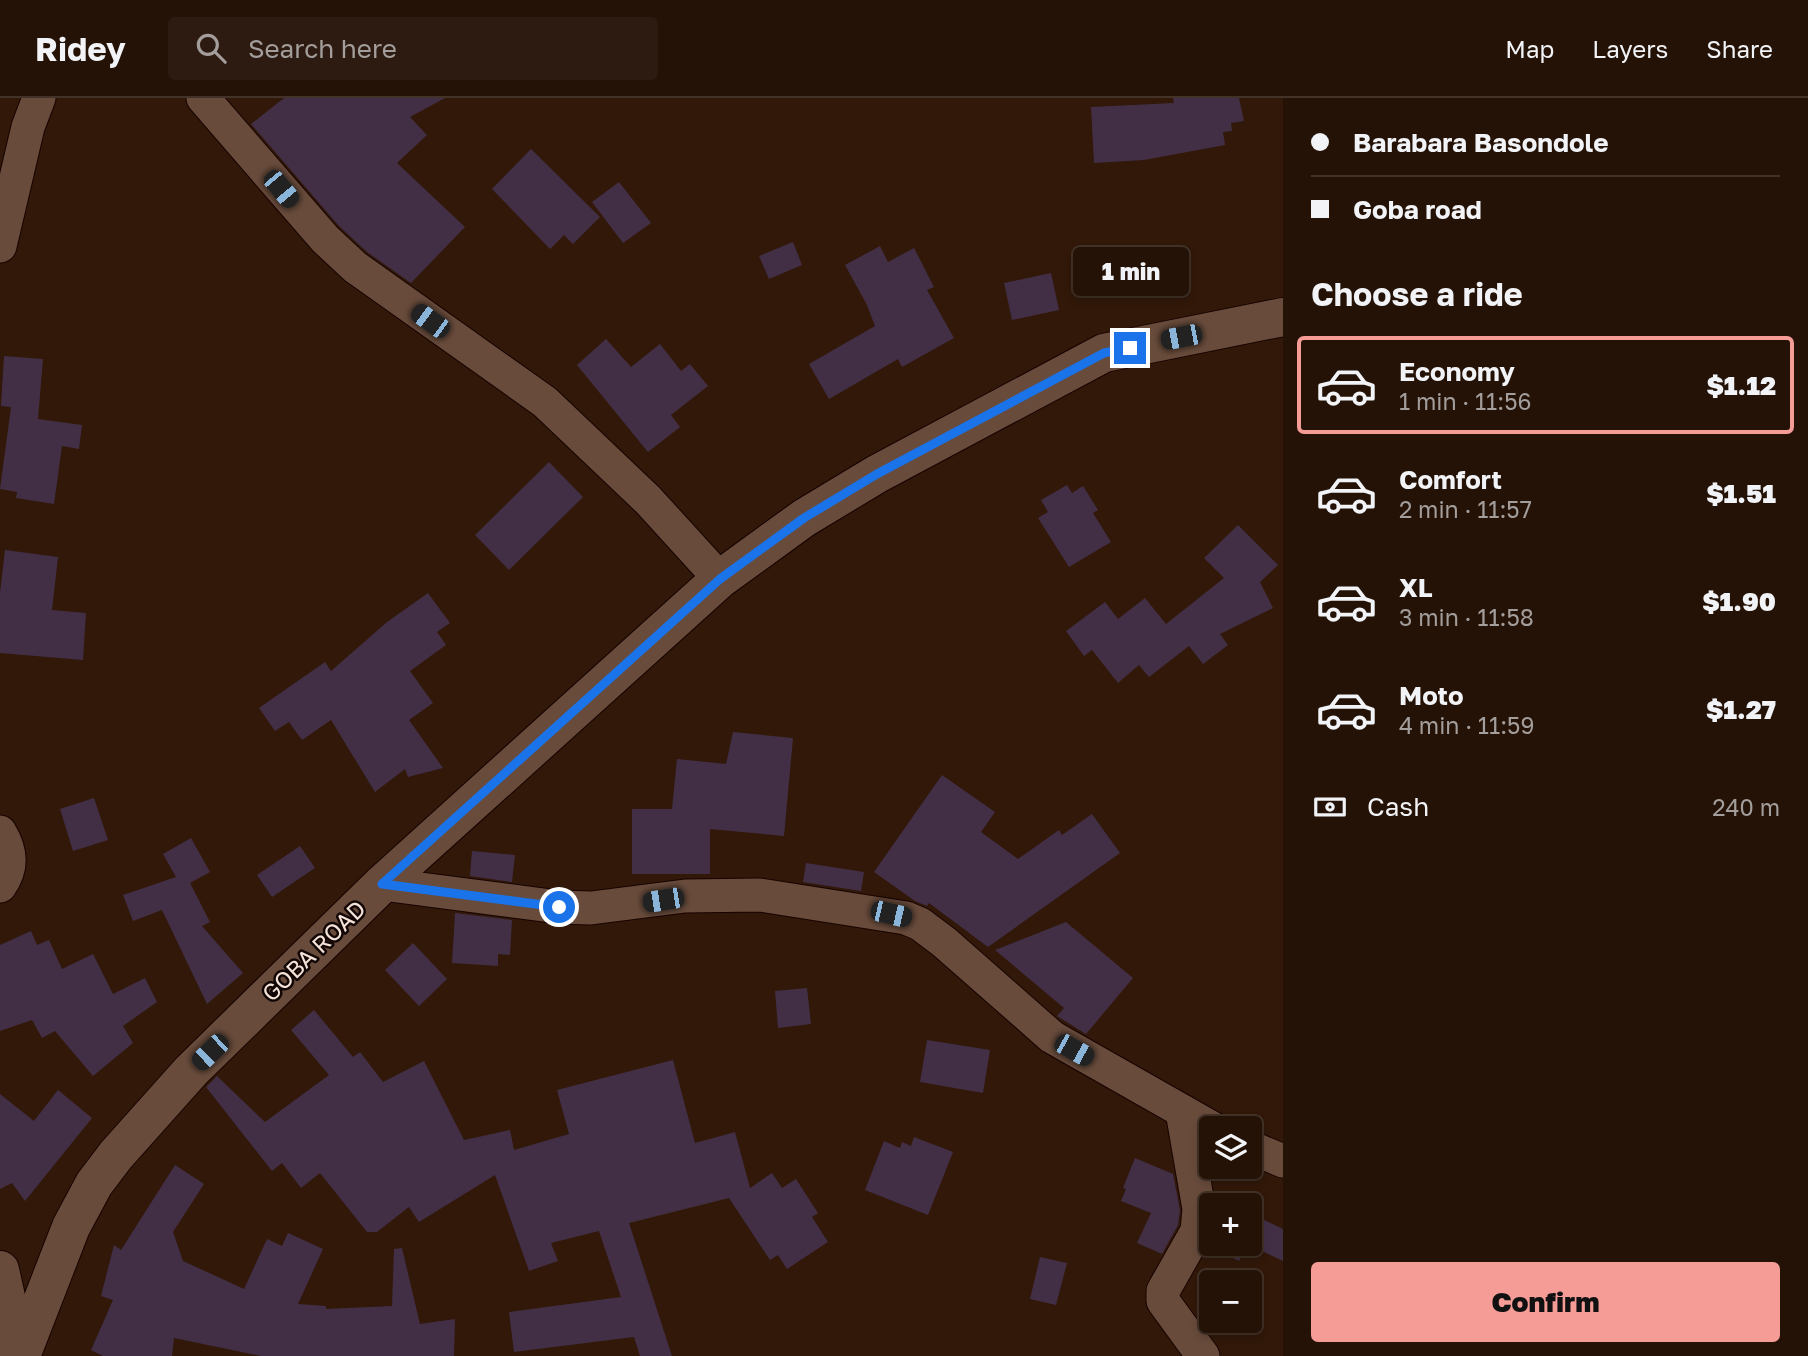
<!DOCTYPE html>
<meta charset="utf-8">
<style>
:root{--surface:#251207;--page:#2d1b11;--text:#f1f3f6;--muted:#a39e9b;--line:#423228;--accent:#f59c96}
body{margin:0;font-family:"Golos Text",sans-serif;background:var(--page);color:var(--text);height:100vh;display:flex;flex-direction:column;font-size:26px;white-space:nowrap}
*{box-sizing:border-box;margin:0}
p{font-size:23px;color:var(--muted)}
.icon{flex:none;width:38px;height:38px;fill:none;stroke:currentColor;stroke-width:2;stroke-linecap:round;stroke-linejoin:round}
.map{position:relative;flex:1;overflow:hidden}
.side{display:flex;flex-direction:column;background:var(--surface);width:525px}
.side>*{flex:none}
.top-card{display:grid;align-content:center;height:154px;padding:0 28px;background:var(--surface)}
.fabs{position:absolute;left:1199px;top:1018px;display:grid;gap:14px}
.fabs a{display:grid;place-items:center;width:63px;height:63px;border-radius:7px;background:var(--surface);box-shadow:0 4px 10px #0003,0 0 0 2px var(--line);font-size:35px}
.end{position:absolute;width:32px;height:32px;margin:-16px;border:9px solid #1a73e8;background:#fff;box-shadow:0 0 0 4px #fff}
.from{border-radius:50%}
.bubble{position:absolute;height:49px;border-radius:7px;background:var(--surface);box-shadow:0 4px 10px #0003,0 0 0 2px var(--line);font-size:23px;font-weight:800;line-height:49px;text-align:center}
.car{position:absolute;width:21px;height:42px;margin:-21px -10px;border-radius:9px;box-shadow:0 0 5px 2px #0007;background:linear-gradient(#222 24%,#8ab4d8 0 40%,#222 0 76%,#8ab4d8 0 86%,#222 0)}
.top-card b{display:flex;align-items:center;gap:24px;height:66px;font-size:26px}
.top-card b+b{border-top:2px solid var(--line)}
.top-card i{width:18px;height:18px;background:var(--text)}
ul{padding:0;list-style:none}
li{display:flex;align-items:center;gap:21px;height:98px;margin:0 14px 10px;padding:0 14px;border:4px solid transparent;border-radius:7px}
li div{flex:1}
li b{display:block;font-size:26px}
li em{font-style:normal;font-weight:800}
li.active{border-color:var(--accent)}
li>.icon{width:63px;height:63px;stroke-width:1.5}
h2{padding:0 28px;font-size:32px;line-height:84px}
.pay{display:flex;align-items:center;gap:18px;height:77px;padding:0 28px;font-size:26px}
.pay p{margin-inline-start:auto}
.button{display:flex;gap:14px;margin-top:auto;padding:14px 28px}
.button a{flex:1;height:80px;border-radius:7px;background:var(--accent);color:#111;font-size:28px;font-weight:800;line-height:80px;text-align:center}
header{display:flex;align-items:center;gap:42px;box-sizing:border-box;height:98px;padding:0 35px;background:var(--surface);border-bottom:2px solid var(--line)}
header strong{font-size:33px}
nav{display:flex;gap:38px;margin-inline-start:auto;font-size:24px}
.search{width:490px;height:63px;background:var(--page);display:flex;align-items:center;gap:18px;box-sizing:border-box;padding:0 24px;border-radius:7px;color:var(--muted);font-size:26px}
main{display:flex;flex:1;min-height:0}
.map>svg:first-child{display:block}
.building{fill:#422f46}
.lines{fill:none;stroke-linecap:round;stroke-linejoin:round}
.minor-casing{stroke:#170300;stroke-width:35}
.tertiary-casing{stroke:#170300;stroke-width:40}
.secondary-casing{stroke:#170300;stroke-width:40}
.minor{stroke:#684b3b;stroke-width:33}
.tertiary{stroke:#684b3b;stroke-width:38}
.secondary{stroke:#684b3b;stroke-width:38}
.route{stroke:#1a73e8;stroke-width:9}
.labels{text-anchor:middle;stroke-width:5;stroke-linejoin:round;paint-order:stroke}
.street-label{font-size:23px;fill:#f5e3d9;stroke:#110603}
</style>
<header>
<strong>Ridey</strong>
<div class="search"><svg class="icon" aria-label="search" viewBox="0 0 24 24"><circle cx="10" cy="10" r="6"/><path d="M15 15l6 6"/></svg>Search here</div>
<nav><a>Map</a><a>Layers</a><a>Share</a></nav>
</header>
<main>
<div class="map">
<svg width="1283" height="1258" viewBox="0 0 1283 1258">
<rect width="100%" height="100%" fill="#311809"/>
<g class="building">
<path d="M 284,0 L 445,0 L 410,19 L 427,37 L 397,65 L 465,129 L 411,185 L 367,154 L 339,128 L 251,26 Z"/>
<path d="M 1173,0 L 1239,0 L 1244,23 L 1231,25 L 1232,33 L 1223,34 L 1225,47 L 1144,62 L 1094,65 L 1091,9 L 1174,5 Z"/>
<path d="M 531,51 L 600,119 L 573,146 L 564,137 L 550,151 L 492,91 Z"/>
<path d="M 619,84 L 651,125 L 623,145 L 592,104 Z"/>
<path d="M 793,144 L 802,167 L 769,181 L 759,158 Z"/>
<path d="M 880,148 L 888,164 L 914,150 L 934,189 L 927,192 L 954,240 L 902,269 L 898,261 L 829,301 L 809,266 L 875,228 L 867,207 L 845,167 Z"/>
<path d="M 1051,175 L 1059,212 L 1012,222 L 1004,185 Z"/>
<path d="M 606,241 L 631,269 L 660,246 L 681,273 L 690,266 L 708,288 L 671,317 L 680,329 L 648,354 L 577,267 Z"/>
<path d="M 4,258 L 43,261 L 38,321 L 82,327 L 79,351 L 62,348 L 54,406 L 16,400 L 17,394 L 0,391 L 11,309 L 1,308 Z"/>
<path d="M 549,364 L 583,399 L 509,472 L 475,437 Z"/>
<path d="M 1067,387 L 1072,395 L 1083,388 L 1098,412 L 1093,415 L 1111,444 L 1069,469 L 1038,420 L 1048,414 L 1041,402 Z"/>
<path d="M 1238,427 L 1278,467 L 1260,484 L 1273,510 L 1220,536 L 1228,547 L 1203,566 L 1189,548 L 1149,579 L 1139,567 L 1118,585 L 1092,552 L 1084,558 L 1066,533 L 1105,504 L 1118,521 L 1145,500 L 1166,526 L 1224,480 L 1204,460 Z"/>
<path d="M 5,452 L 58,459 L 52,512 L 86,515 L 83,562 L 0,555 L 0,495 Z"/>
<path d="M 428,495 L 450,525 L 437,534 L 446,547 L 410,573 L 433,605 L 409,622 L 443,670 L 408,679 L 405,671 L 375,694 L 331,622 L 302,642 L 289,624 L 275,633 L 259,610 L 325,564 L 331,573 L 387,524 Z"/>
<path d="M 733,634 L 793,640 L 784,738 L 710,731 L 710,776 L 632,776 L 632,711 L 672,711 L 677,661 L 726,666 Z"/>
<path d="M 942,677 L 995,714 L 981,734 L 1018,761 L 1059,732 L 1062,737 L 1092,716 L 1120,755 L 988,849 L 929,805 L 927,808 L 915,803 L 874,774 Z"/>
<path d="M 94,700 L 108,742 L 73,753 L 60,711 Z"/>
<path d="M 191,740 L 210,774 L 190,785 L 210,824 L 202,828 L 243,875 L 207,906 L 162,812 L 133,823 L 123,797 L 176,779 L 163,756 Z"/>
<path d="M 300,748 L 315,770 L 272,799 L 257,777 Z"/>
<path d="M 472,753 L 515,757 L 512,784 L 470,778 Z"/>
<path d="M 806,765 L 864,774 L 861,793 L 803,784 Z"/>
<path d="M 455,815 L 512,822 L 510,857 L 498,856 L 498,868 L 452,865 Z"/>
<path d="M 1066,824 L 1133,880 L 1086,936 L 1057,918 L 1064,910 L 995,852 Z"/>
<path d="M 31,833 L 37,847 L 49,842 L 62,871 L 93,856 L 113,896 L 145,880 L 157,904 L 123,928 L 133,945 L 93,978 L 55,933 L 42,940 L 32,922 L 0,933 L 0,847 Z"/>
<path d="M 413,845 L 447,881 L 419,908 L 385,872 Z"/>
<path d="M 807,890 L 811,926 L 778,930 L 775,893 Z"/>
<path d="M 314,912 L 353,959 L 360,954 L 383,984 L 424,963 L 464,1042 L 510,1032 L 514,1052 L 569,1036 L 557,992 L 673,962 L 695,1045 L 735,1034 L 750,1090 L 772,1075 L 782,1090 L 796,1081 L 818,1115 L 812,1119 L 828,1144 L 787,1171 L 778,1157 L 770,1162 L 729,1100 L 629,1125 L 672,1258 L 640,1258 L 634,1239 L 514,1254 L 509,1214 L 621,1199 L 599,1133 L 551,1145 L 558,1163 L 529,1173 L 495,1077 L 419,1124 L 409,1109 L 377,1134 L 367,1134 L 320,1075 L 301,1090 L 282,1065 L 272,1073 L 206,989 L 217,978 L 265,1024 L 329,977 L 291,932 Z"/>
<path d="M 927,942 L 990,952 L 983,995 L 920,984 Z"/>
<path d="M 58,992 L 92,1020 L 25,1103 L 12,1085 L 0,1091 L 0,996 L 34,1023 Z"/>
<path d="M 914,1039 L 953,1054 L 928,1117 L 865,1092 L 884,1043 L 900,1050 L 902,1044 L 911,1048 Z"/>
<path d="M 1135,1060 L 1173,1076 L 1180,1112 L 1178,1127 L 1162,1156 L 1137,1145 L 1151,1115 L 1121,1103 L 1126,1091 L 1123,1090 Z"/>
<path d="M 175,1067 L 204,1086 L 173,1134 L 183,1163 L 244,1191 L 267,1141 L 282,1148 L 288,1135 L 323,1151 L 298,1206 L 326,1208 L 326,1211 L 392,1208 L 394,1151 L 402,1150 L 420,1226 L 455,1221 L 454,1258 L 261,1258 L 174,1240 L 172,1258 L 103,1258 L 91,1252 L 113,1202 L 101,1198 L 114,1147 L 121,1152 Z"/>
<path d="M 1250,1115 L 1283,1131 L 1283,1163 L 1247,1146 L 1250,1146 Z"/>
<path d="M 1212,1146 L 1247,1146 L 1239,1163 L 1210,1149 Z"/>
<path d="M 1040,1159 L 1067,1165 L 1056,1207 L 1030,1201 Z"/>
</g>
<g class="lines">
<g class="minor-casing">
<g id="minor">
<path d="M 203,0 L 325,141 L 355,169 L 545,304 L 648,402 L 720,481"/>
<path d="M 0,148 L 28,29 L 39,0"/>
<path d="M 0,734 C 11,752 13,770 0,788"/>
<path d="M 382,786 L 559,809 L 591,810 L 685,798 L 760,797 L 906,820 L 920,826 L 944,844 L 1052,939 L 1214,1031"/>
<path d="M 1182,1013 L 1199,1111 L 1197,1133 L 1163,1193 L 1163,1203 L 1203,1258"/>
<path d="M 1250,1049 L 1283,1063"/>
</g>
</g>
<g class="tertiary-casing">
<path id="tertiary" d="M 0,1172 L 19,1258"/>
</g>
<g class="secondary-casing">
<path id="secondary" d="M 21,1258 L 71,1129 L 94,1086 L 116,1057 L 191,973 L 382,786 L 720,481 L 804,420 L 877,376 L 1104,255 L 1283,219"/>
</g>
<use href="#minor" class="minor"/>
<use href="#tertiary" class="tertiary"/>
<use href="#secondary" class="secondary"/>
</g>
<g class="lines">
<path class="route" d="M 559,809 L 382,786 L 720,481 L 804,420 L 877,376 L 1104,255 L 1130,250"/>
</g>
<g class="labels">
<g class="street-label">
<text transform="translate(314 853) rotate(-44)" y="8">GOBA ROAD</text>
</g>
</g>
</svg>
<div class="fabs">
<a><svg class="icon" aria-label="layers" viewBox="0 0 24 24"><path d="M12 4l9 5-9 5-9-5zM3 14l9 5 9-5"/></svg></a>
<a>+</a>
<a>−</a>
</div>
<i class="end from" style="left:559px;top:809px"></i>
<i class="end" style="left:1130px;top:250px"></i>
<div class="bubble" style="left:1073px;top:149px;width:116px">1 min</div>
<i class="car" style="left:281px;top:91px;rotate:140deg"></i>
<i class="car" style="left:430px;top:223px;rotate:306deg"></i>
<i class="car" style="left:1181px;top:239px;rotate:259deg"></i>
<i class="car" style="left:663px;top:802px;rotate:261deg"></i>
<i class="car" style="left:891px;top:816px;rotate:103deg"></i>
<i class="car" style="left:1074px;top:952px;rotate:119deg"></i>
<i class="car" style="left:210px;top:954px;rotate:226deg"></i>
</div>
<section class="side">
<div class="top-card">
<b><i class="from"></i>Barabara Basondole</b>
<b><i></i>Goba road</b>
</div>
<h2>Choose a ride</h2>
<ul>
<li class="active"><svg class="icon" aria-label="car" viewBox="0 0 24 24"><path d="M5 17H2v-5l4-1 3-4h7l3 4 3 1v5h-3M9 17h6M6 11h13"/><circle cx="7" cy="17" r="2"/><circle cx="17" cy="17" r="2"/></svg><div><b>Economy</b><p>1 min · 11:56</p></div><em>$1.12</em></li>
<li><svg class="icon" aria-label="car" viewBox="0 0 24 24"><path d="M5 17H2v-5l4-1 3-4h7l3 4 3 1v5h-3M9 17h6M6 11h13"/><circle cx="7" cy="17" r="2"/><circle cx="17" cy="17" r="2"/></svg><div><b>Comfort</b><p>2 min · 11:57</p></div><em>$1.51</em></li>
<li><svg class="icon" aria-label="car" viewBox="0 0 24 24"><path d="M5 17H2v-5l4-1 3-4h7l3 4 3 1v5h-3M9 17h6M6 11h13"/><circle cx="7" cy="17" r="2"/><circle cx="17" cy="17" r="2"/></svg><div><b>XL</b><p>3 min · 11:58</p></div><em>$1.90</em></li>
<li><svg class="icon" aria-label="car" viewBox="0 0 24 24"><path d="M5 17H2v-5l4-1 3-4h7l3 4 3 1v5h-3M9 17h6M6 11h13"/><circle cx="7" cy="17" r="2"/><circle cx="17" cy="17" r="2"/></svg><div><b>Moto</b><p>4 min · 11:59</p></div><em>$1.27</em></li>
</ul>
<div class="pay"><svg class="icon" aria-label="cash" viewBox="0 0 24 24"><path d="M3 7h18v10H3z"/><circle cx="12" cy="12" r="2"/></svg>Cash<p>240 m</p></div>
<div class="button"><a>Confirm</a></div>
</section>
</main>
